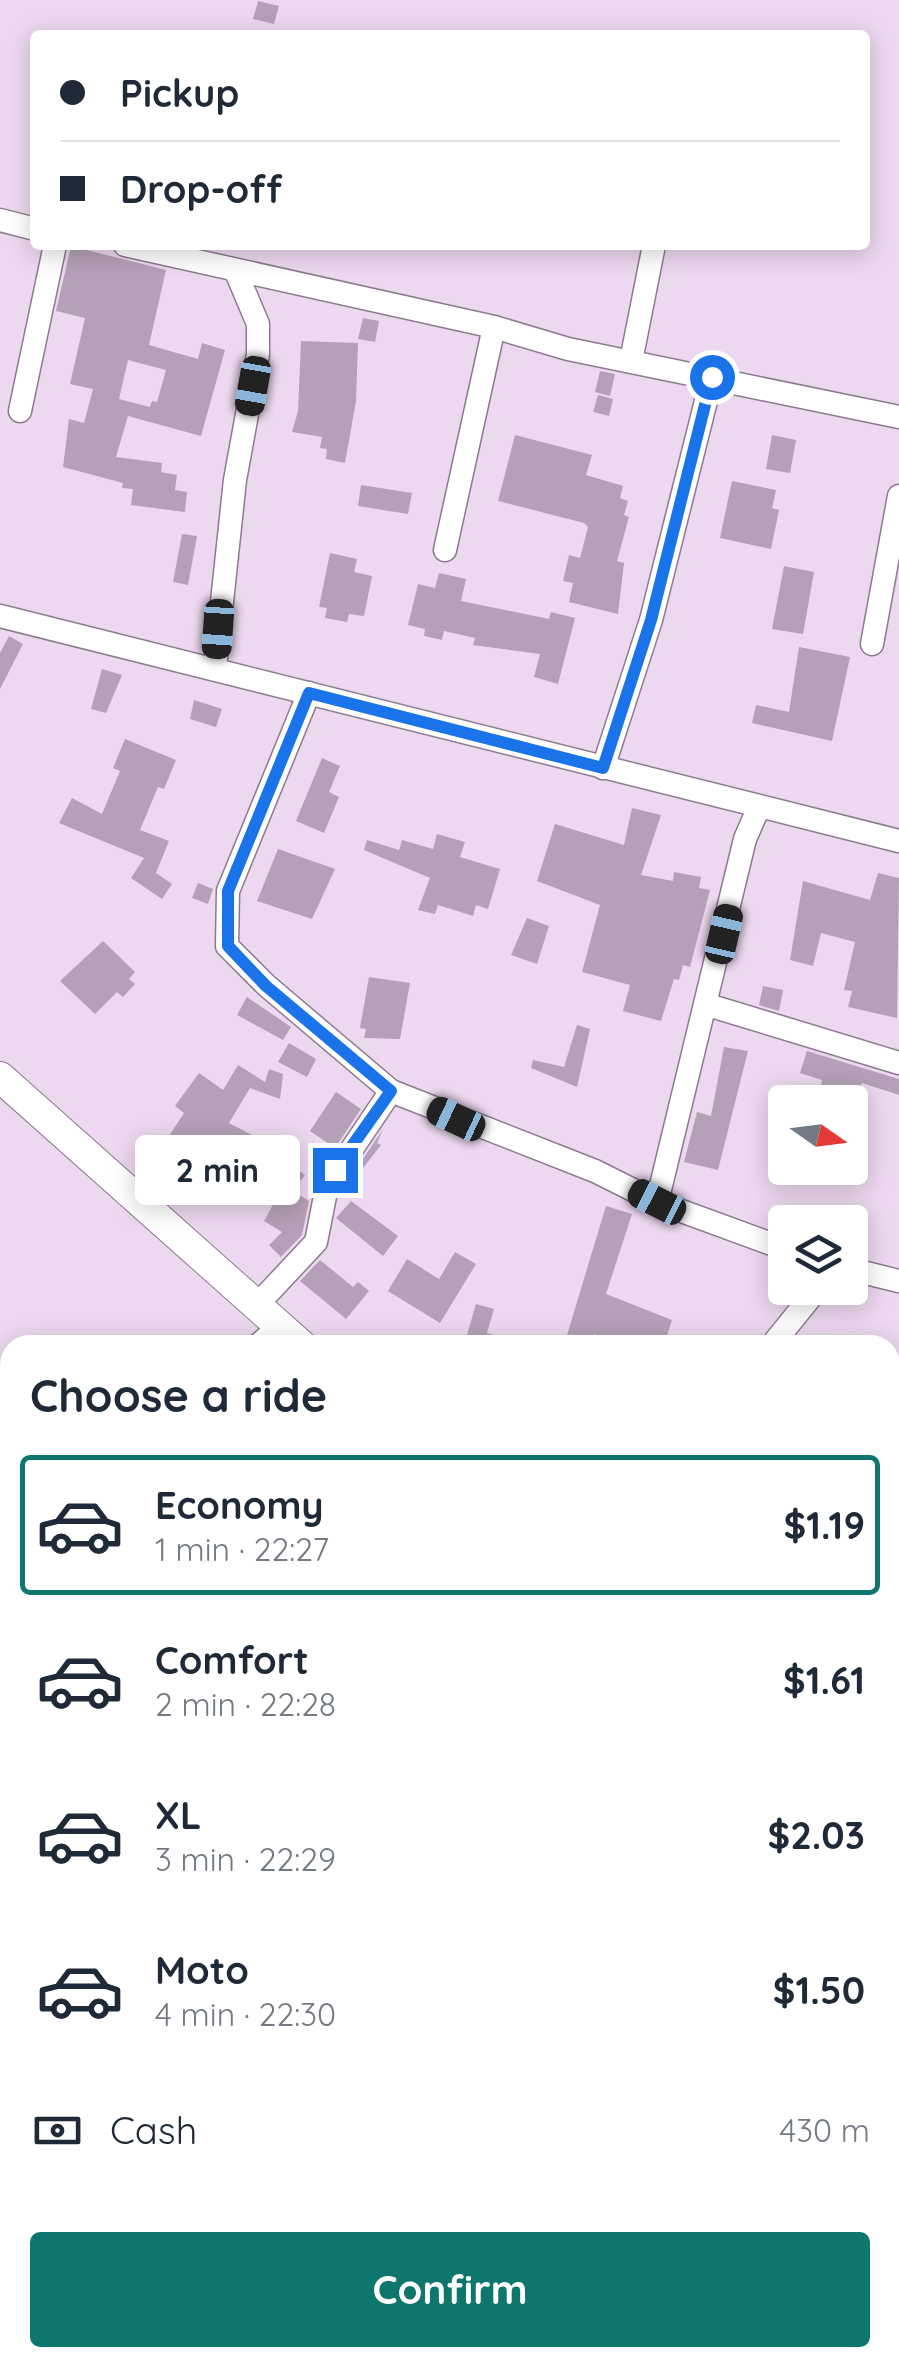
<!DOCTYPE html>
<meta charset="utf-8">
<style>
:root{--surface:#fff;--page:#f2f2f3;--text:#1f2937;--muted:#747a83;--line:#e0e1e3;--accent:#0f766e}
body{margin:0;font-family:Quicksand,sans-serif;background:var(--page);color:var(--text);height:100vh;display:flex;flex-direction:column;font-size:38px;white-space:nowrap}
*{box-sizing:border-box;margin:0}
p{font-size:32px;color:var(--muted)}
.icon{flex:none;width:55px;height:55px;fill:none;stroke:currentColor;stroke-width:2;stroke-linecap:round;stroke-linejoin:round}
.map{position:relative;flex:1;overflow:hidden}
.panel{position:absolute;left:0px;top:1335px;width:900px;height:1032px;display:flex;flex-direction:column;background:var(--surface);border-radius:30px 30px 0 0;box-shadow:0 5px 25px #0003}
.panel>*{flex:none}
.top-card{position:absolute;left:30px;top:30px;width:840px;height:220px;border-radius:10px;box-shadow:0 5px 25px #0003;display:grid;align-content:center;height:220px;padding:0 30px;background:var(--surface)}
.needle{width:65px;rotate:104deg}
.tools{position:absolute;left:768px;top:1085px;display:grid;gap:20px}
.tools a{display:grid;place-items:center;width:100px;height:100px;border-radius:10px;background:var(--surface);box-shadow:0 5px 25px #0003;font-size:50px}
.end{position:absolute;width:45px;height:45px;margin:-22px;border:12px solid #1a73e8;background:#fff;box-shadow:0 0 0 5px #fff}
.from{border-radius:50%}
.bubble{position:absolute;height:70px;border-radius:10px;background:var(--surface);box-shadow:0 5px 25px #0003;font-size:32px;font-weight:800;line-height:70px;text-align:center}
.car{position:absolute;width:30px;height:60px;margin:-30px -15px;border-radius:12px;box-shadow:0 0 8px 2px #0007;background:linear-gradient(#222 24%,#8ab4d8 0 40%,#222 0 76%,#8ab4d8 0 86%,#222 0)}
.top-card b{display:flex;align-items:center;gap:35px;height:95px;font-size:38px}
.top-card b+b{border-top:2px solid var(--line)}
.top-card i{width:25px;height:25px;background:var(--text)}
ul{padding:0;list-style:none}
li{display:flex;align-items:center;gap:30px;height:140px;margin:0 20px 15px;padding:0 10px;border:5px solid transparent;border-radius:10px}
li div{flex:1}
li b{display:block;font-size:38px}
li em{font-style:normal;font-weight:800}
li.current{border-color:var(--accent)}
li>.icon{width:90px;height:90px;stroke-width:1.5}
h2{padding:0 30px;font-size:45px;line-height:120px}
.pay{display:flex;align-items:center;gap:25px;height:110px;padding:0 30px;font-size:38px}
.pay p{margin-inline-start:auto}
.action{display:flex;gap:20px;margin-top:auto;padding:20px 30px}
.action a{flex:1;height:115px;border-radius:10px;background:var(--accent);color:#fff;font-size:40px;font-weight:800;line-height:115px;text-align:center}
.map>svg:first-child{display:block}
.building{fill:#b5a1b7;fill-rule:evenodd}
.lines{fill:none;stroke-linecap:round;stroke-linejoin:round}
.street-casing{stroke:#8c7a8e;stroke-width:25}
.secondary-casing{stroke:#8c7a8e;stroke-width:32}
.street{stroke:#fff;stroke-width:22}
.secondary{stroke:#fff;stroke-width:30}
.route{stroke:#1a73e8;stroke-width:12}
</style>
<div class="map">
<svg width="899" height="2366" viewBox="0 0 899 2366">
<rect width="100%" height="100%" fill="#ecd8ef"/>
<g class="building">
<path d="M 258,1 L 279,6 L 274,24 L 253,19 Z"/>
<path d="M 71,246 L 166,270 L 149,345 L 198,359 L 202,343 L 225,350 L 201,436 L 128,416 L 116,457 L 162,463 L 161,472 L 177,475 L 175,490 L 187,492 L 185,512 L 131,505 L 133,489 L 122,488 L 123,483 L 63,467 L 69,419 L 84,423 L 93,389 L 70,384 L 85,318 L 56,311 ZM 128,360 L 166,370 L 157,402 L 152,401 L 150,407 L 119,399 Z"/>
<path d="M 363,318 L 379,321 L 375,342 L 358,339 Z"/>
<path d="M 301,341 L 358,343 L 356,401 L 345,463 L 326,459 L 327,449 L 320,448 L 322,437 L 292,432 L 298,411 Z"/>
<path d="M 600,371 L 615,374 L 610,396 L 595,392 Z"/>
<path d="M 598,395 L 613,399 L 609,416 L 593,412 Z"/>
<path d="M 515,435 L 592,455 L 586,475 L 623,486 L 620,498 L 628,501 L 624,515 L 629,517 L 617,561 L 624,563 L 618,614 L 569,602 L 573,583 L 563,581 L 569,555 L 580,558 L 588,527 L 584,523 L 498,501 Z"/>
<path d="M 772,435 L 796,440 L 790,473 L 766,469 Z"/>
<path d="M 732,481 L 776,490 L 772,508 L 779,510 L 771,549 L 720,538 Z"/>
<path d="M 361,485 L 412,493 L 408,514 L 358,506 Z"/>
<path d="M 182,534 L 197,536 L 188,585 L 173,582 Z"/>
<path d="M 330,553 L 357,559 L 354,572 L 372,576 L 364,616 L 349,614 L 347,622 L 325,618 L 327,608 L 319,607 Z"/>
<path d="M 784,566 L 814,572 L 803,634 L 772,629 Z"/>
<path d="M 439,573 L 466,579 L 461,601 L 549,619 L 551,612 L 575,618 L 558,684 L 534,677 L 540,654 L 473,645 L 475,638 L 444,631 L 442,640 L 424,636 L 425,629 L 408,625 L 418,584 L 435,588 Z"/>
<path d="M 9,636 L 23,644 L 0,689 L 0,653 Z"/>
<path d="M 799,647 L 850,657 L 832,741 L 752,723 L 756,705 L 789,712 Z"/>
<path d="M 102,669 L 122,675 L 106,713 L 91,709 Z"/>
<path d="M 194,700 L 222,709 L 216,727 L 190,719 Z"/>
<path d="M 125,739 L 176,760 L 164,789 L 158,787 L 140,830 L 169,841 L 156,873 L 172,884 L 162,899 L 131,878 L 144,858 L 59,823 L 72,798 L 102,814 L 120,771 L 113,768 Z"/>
<path d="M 322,758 L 340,766 L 329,792 L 339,797 L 324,833 L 296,821 Z"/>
<path d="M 632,808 L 661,815 L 641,875 L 673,881 L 674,872 L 701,877 L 699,888 L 710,890 L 690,967 L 683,965 L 679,980 L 674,979 L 661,1021 L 623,1011 L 630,985 L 582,972 L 600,905 L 537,881 L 555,824 L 624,845 Z"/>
<path d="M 437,834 L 465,842 L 460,857 L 500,869 L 488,909 L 476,905 L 473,916 L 438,905 L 435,914 L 418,910 L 430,878 L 364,850 L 367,840 L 399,850 L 402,840 L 433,849 Z"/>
<path d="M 278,849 L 335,869 L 312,919 L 257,901 Z"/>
<path d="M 878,873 L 899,878 L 897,1018 L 848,1007 L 852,991 L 844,990 L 855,942 L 821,933 L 813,966 L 790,960 L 803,881 L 870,900 Z"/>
<path d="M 198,883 L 213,889 L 208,904 L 192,898 Z"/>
<path d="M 527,918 L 549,926 L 537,964 L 511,955 Z"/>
<path d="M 103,941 L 135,972 L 129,979 L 135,984 L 123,997 L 117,992 L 95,1014 L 60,981 Z"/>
<path d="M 369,977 L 410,983 L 400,1039 L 364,1038 L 366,1029 L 360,1028 Z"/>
<path d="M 763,986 L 783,990 L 779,1011 L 759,1005 Z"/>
<path d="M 247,997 L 291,1027 L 283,1040 L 237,1015 Z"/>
<path d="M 577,1025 L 590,1029 L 577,1087 L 531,1068 L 533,1060 L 564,1067 Z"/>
<path d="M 289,1043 L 316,1059 L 307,1077 L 278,1062 Z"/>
<path d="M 724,1047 L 748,1051 L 718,1170 L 684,1162 L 697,1112 L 711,1116 Z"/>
<path d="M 807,1051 L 899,1079 L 899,1095 L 862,1083 L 858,1096 L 821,1086 L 822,1080 L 800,1073 Z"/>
<path d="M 238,1065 L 265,1082 L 269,1069 L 283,1074 L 280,1099 L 250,1088 L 229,1123 L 254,1136 L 234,1179 L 209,1165 L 207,1169 L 165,1142 L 184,1113 L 175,1106 L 199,1073 L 223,1090 Z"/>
<path d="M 336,1092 L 361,1109 L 335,1148 L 310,1131 Z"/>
<path d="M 383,1129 L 377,1143 L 381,1145 L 363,1168 L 359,1165 Z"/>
<path d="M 279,1155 L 305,1175 L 293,1191 L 309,1201 L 302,1235 L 281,1257 L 269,1245 L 282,1232 L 264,1221 L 275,1201 L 254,1190 Z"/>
<path d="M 351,1201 L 398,1236 L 383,1256 L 336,1218 Z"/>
<path d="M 606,1206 L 632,1214 L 606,1294 L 672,1320 L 664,1345 L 632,1345 L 594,1334 L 591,1345 L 564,1345 Z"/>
<path d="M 850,1214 L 868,1218 L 859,1256 L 850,1254 Z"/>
<path d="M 455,1252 L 476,1264 L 440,1323 L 388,1291 L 407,1259 L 439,1279 Z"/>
<path d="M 320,1260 L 353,1287 L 358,1282 L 369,1291 L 346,1319 L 300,1281 Z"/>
<path d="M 476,1304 L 494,1309 L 487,1333 L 515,1341 L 514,1345 L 464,1345 Z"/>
</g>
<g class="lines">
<g class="street-casing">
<g id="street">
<path d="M 0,220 L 35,229"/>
<path d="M 125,245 L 494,327 L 568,349 L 899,417"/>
<path d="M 631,361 L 654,245"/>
<path d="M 20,411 L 55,245"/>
<path d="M 445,550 L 494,327"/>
<path d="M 0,616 L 899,841"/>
<path d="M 872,644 L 899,496"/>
<path d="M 215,667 L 235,480 L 258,354 L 258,324 L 236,272"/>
<path d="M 309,693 L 228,891 L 227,946 L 266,985 L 391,1091"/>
<path d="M 603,768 L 651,620 L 712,377"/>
<path d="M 708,1005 L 899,1063"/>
<path d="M 657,1202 L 745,839 L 759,807"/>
<path d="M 850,1269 L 899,1281"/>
<path d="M 257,1305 L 316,1242 L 327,1186 L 391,1091 L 595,1171 L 657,1202 L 785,1249"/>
<path d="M 258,1345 L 280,1326"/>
<path d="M 772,1345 L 818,1288"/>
<path d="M 890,1507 L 899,1506"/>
<path d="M 0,1539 L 10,1532"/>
<path d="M 890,1732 L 899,1731"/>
<path d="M 0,1798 L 10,1791"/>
<path d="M 890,1971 L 899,1964"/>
<path d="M 0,2054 L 10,2048"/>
<path d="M 0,2306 L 10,2300"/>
<path d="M 315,2366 L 328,2358"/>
</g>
</g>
<g class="secondary-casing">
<g id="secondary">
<path d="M 0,1077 L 301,1345"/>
<path d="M 890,1931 L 899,1941"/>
</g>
</g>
<use href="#street" class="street"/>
<use href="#secondary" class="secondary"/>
</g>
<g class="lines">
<path class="route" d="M 335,1170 L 391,1091 L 266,986 L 228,946 L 228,891 L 309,693 L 603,768 L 651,620 L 712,377"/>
</g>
</svg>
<div class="tools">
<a><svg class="needle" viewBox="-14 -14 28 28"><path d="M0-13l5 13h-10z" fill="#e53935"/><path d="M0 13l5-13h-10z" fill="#747a83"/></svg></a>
<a><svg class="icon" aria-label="layers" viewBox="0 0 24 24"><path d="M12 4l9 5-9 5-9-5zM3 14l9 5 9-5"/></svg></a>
</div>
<i class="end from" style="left:712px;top:377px"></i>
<i class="end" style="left:335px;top:1170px"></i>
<div class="bubble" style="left:135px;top:1135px;width:165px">2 min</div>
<i class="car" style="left:253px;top:386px;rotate:190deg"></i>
<i class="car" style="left:218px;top:629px;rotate:184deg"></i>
<i class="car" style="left:724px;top:934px;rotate:13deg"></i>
<i class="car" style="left:456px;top:1119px;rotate:295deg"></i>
<i class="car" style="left:657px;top:1202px;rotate:297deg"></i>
<div class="top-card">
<b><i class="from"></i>Pickup</b>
<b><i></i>Drop-off</b>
</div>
<section class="panel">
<h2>Choose a ride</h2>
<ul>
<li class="current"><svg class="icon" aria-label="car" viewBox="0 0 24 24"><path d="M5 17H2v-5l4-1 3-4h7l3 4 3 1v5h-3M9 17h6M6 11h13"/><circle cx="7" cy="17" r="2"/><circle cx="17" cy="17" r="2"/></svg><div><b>Economy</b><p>1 min · 22:27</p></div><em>$1.19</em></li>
<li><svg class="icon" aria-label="car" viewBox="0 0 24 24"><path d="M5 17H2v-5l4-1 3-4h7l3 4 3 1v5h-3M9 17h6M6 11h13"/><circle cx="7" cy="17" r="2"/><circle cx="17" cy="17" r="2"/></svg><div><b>Comfort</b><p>2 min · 22:28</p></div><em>$1.61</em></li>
<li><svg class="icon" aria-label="car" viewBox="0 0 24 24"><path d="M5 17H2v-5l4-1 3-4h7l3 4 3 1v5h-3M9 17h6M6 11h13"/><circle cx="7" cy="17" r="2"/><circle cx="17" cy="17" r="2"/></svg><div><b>XL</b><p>3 min · 22:29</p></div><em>$2.03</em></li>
<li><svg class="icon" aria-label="car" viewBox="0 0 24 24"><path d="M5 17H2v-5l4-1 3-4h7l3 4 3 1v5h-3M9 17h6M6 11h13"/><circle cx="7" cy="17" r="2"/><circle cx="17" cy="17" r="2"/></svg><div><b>Moto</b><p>4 min · 22:30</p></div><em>$1.50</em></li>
</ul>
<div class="pay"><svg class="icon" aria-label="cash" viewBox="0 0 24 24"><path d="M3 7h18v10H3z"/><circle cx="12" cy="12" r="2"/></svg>Cash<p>430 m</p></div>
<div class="action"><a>Confirm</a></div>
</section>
</div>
